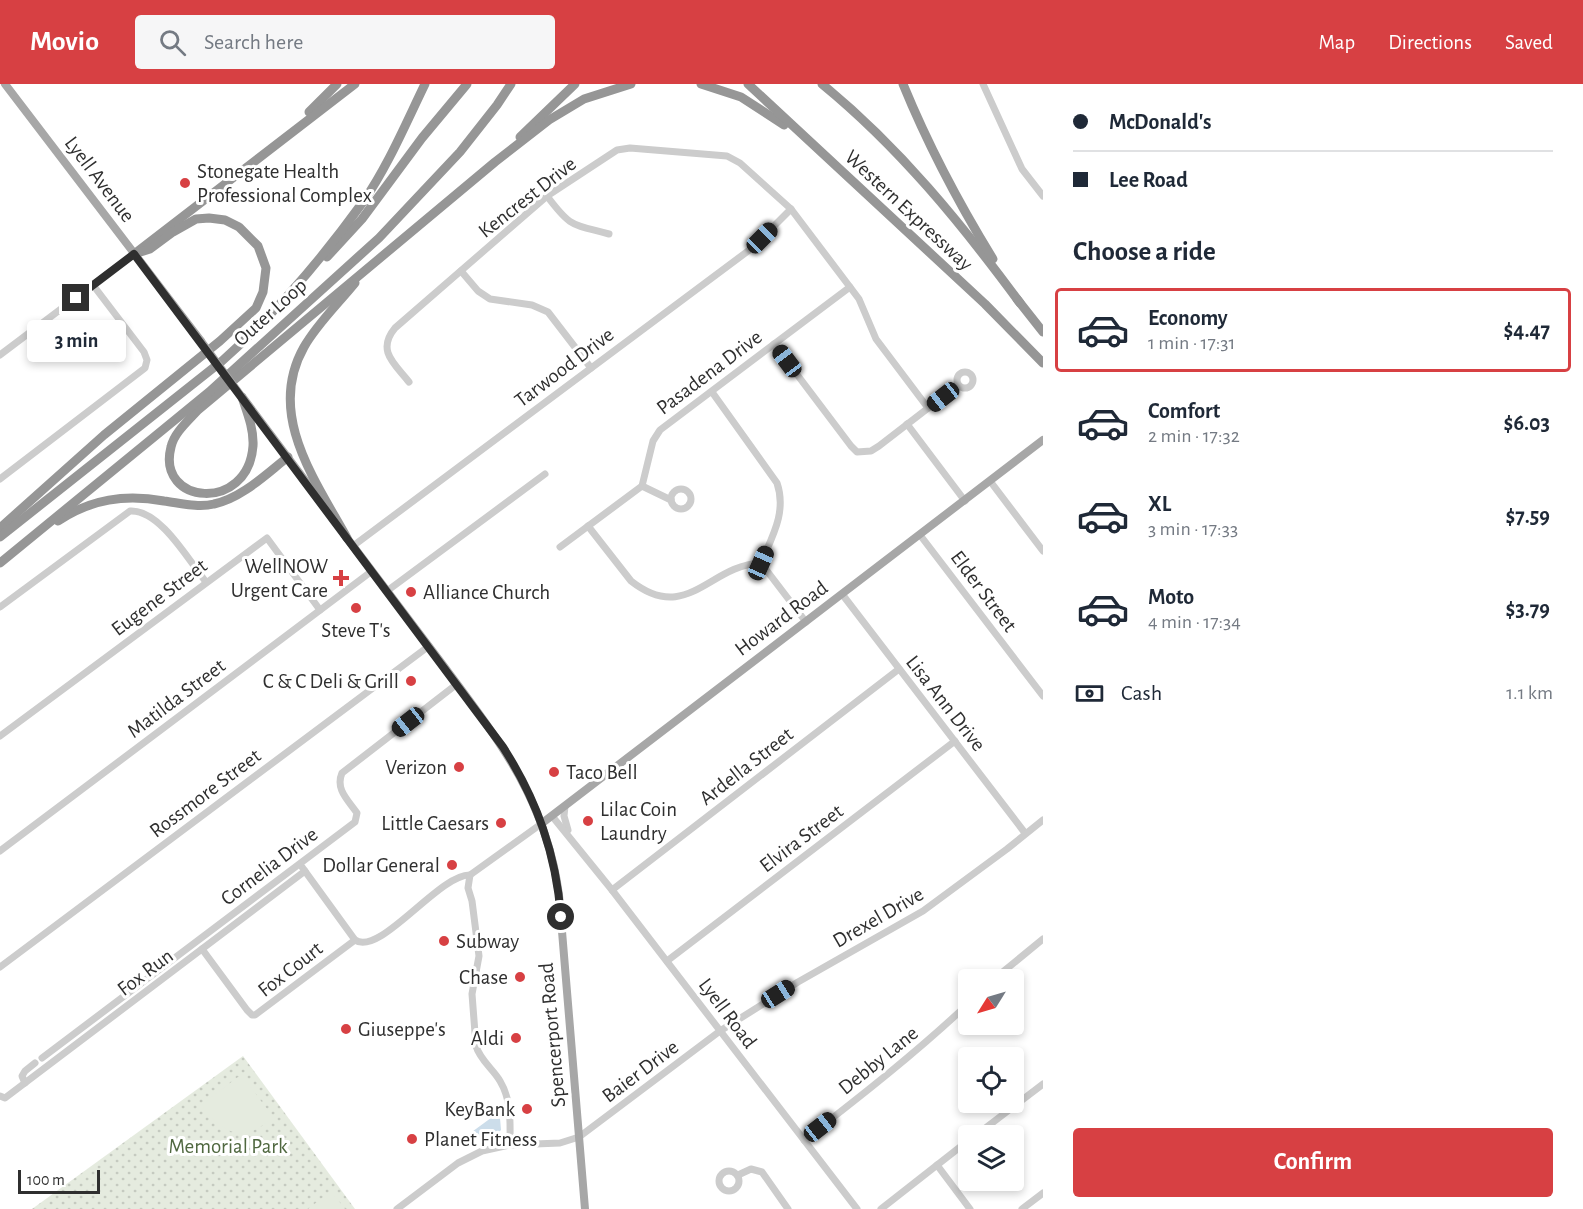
<!DOCTYPE html>
<meta charset="utf-8">
<style>
:root{--surface:#fff;--page:#f6f6f7;--text:#1f2937;--muted:#747a83;--line:#e0e1e3;--accent:#d74043}
body{margin:0;font-family:"Alegreya Sans",sans-serif;background:var(--page);color:var(--text);height:100vh;display:flex;flex-direction:column;font-size:22px;white-space:nowrap}
*{box-sizing:border-box;margin:0}
p{font-size:20px;color:var(--muted)}
.icon{flex:none;width:33px;height:33px;fill:none;stroke:currentColor;stroke-width:2;stroke-linecap:round;stroke-linejoin:round}
.map{position:relative;flex:1;overflow:hidden}
.sheet{display:flex;flex-direction:column;background:var(--surface);width:540px}
.sheet>*{flex:none}
.banner{display:grid;align-content:center;height:132px;padding:0 30px;background:var(--surface)}
.needle{width:39px;rotate:233deg}
.fabs{position:absolute;left:958px;top:885px;display:grid;gap:12px}
.fabs a{display:grid;place-items:center;width:66px;height:66px;border-radius:6px;background:var(--surface);box-shadow:0 3px 9px #0003;font-size:30px}
.scale{position:absolute;left:18px;bottom:15px;width:82px;box-sizing:border-box;padding-left:6px;border:3px solid #2f2f2f;border-top:0;font-size:16px;line-height:21px;white-space:nowrap;color:#2f2f2f;-webkit-text-stroke:4px #fff;paint-order:stroke}
.end{position:absolute;width:27px;height:27px;margin:-14px;border:8px solid #2f2f2f;background:#fff;box-shadow:0 0 0 3px #fff}
.from{border-radius:50%}
.bubble{position:absolute;height:42px;border-radius:6px;background:var(--surface);box-shadow:0 3px 9px #0003;font-size:20px;font-weight:600;line-height:42px;text-align:center}
.car{position:absolute;width:18px;height:36px;margin:-18px -9px;border-radius:8px;box-shadow:0 0 4px 2px #0007;background:linear-gradient(#222 24%,#8ab4d8 0 40%,#222 0 76%,#8ab4d8 0 86%,#222 0)}
.banner b{display:flex;align-items:center;gap:21px;height:57px;font-size:22px}
.banner b+b{border-top:2px solid var(--line)}
.banner i{width:15px;height:15px;background:var(--text)}
ul{padding:0;list-style:none}
li{display:flex;align-items:center;gap:18px;height:84px;margin:0 12px 9px;padding:0 18px;border:3px solid transparent;border-radius:6px}
li div{flex:1}
li b{display:block;font-size:22px}
li em{font-style:normal;font-weight:600}
li.active{border-color:var(--accent)}
li>.icon{width:54px;height:54px;stroke-width:1.5}
h2{padding:0 30px;font-size:27px;line-height:72px}
.pay{display:flex;align-items:center;gap:15px;height:66px;padding:0 30px;font-size:22px}
.pay p{margin-inline-start:auto}
.cta{display:flex;gap:12px;margin-top:auto;padding:12px 30px}
.cta a{flex:1;height:69px;border-radius:6px;background:var(--accent);color:#fff;font-size:24px;font-weight:600;line-height:69px;text-align:center}
header{display:flex;align-items:center;gap:36px;box-sizing:border-box;height:84px;padding:0 30px;background:var(--accent);color:#fff}
header strong{font-size:28px}
nav{display:flex;gap:33px;margin-inline-start:auto;font-size:21px}
.search{width:420px;height:54px;background:var(--page);display:flex;align-items:center;gap:15px;box-sizing:border-box;padding:0 21px;border-radius:6px;color:var(--muted);font-size:22px}
main{display:flex;flex:1;min-height:0}
.map>svg:first-child{display:block}
.grass{fill:url(#grass-dots)}
.garden{fill:#e5ebdf}
.water{fill:#ccddea}
.lines{fill:none;stroke-linecap:round;stroke-linejoin:round}
.minor{stroke:#ccc;stroke-width:7}
.major{stroke:#a7a7a7;stroke-width:8}
.highway{stroke:#969696;stroke-width:9}
.major-bridge{stroke:#a7a7a7;stroke-width:8}
.route{stroke:#2f2f2f;stroke-width:8}
.poi-dot{fill:#d74043;stroke:#fff;stroke-width:2}
.labels{text-anchor:middle;stroke-width:6;stroke-linejoin:round;paint-order:stroke}
.poi-label{font-size:21px;fill:#2f2f2f;stroke:#fff;text-anchor:end}
.street-label{font-size:21px;fill:#2f2f2f;stroke:#fff}
.park-label{font-size:21px;fill:#506840;stroke:#fff}
</style>
<header>
<strong>Movio</strong>
<div class="search"><svg class="icon" aria-label="search" viewBox="0 0 24 24"><circle cx="10" cy="10" r="6"/><path d="M15 15l6 6"/></svg>Search here</div>
<nav><a>Map</a><a>Directions</a><a>Saved</a></nav>
</header>
<main>
<div class="map">
<svg width="1043" height="1125" viewBox="0 0 1043 1125">
<defs>
<pattern id="grass-dots" width="8" height="8" patternUnits="userSpaceOnUse" patternTransform="scale(1.5)"><rect width="8" height="8" fill="#e5ebdf"/><path d="M2 2h.1M6 6h.1" fill="none" stroke="#c5cac0" stroke-width="1.8" stroke-linecap="round"/></pattern>
</defs>
<rect width="100%" height="100%" fill="#fff"/>
<path class="grass" d="M 243,972 L 355,1125 L 32,1125 Z"/>
<g class="garden">
<path d="M 238,993 L 244,994 L 273,1033 C 242,1061 225,1050 201,1021 Z"/>
<path d="M 331,1107 L 345,1125 L 308,1125 Z"/>
</g>
<path class="water" d="M 495,1031 L 500,1034 L 501,1046 L 498,1049 L 477,1054 L 454,1064 L 450,1064 Z"/>
<g class="lines">
<g class="minor">
<path d="M 983,0 L 1022,85 L 1043,112"/>
<path d="M 547,112 C 571,144 572,140 609,150"/>
<path d="M 461,187 L 478,207 L 490,215 L 532,221 L 548,228 L 591,284"/>
<path d="M 774,260 L 851,362 L 857,368 L 871,367 L 879,362 L 958,301"/>
<path d="M 0,271 L 134,170"/>
<circle cx="965" cy="296" r="8"/>
<path d="M 409,298 C 395,280 376,267 395,244 L 547,112 L 617,66 L 630,64 L 727,72 L 740,79 L 791,125 L 859,215 L 876,255 L 928,324"/>
<path d="M 712,308 L 777,399 C 787,428 772,453 761,479 L 806,538"/>
<path d="M 907,340 L 965,417"/>
<path d="M 0,395 L 145,284 L 147,276 L 144,268 L 93,201"/>
<path d="M 990,397 L 1043,467"/>
<path d="M 642,402 L 671,416"/>
<circle cx="681" cy="415" r="10"/>
<path d="M 588,442 L 631,497 C 687,541 709,481 761,479"/>
<path d="M 920,451 L 1043,612"/>
<path d="M 353,462 L 752,164 L 791,125"/>
<path d="M 560,463 L 642,402 L 653,357 L 660,346 L 850,203"/>
<path d="M 387,507 L 545,390"/>
<path d="M 842,510 L 1025,749"/>
<path d="M 0,523 L 130,427 C 160,425 189,477 206,498"/>
<path d="M 0,652 L 267,454 L 320,526"/>
<path d="M 565,722 L 564,732 L 568,746"/>
<path d="M 552,732 L 612,806 L 857,1125"/>
<path d="M 0,767 L 372,487"/>
<path d="M 302,783 L 355,856 C 380,873 439,790 470,791 L 541,740"/>
<path d="M 470,791 L 468,804 L 472,817 L 479,872 L 472,910 L 476,962 C 480,976 493,985 500,997 C 512,1017 510,1039 510,1061"/>
<path d="M 612,806 L 899,585"/>
<path d="M 202,865 L 247,926 L 252,931 L 255,931 L 355,856"/>
<path d="M 667,877 L 955,657"/>
<path d="M 0,883 L 429,562"/>
<path d="M 993,896 L 1043,855"/>
<path d="M 42,974 L 355,738 L 357,729 C 348,716 335,705 342,689 L 457,600"/>
<path d="M 25,999 L 22,992 L 25,987 L 35,979"/>
<path d="M 0,1012 L 5,1014 L 305,787"/>
<path d="M 975,1052 L 1043,1000"/>
<path d="M 804,1056 C 861,1012 917,968 969,919"/>
<path d="M 937,1081 L 970,1125"/>
<circle cx="729" cy="1097" r="10"/>
<path d="M 738,1091 L 751,1085 L 762,1088 L 788,1125"/>
<path d="M 397,1125 L 458,1079 L 482,1067 L 510,1061 L 560,1059 L 579,1053 L 720,947 L 798,898 L 923,827 L 1007,765 L 1043,736"/>
<path d="M 881,1125 L 969,1056"/>
<path d="M 1022,1125 L 1043,1109"/>
</g>
<g class="major">
<path d="M 5,0 L 201,257"/>
<path d="M 244,315 L 328,427"/>
<path d="M 344,450 C 378,495 412,540 446,585 C 500,657 547,719 559,811 L 585,1125"/>
<path d="M 541,740 L 1043,356"/>
</g>
<g class="highway">
<path d="M 701,0 L 741,13 L 784,41"/>
<path d="M 748,0 L 985,220 L 1043,279"/>
<path d="M 822,0 C 899,63 961,139 1020,219"/>
<path d="M 903,0 C 928,61 958,118 993,175"/>
<path d="M 309,28 L 337,0"/>
<path d="M 520,53 L 575,0"/>
<path d="M 138,167 L 355,0"/>
<path d="M 327,173 L 362,135 L 422,54 L 467,0"/>
<path d="M 1017,215 L 1043,248"/>
<path d="M 242,313 C 247,328 254,345 253,362 C 248,429 156,421 171,363 C 174,349 188,337 198,326 L 495,78 L 549,36 L 584,15 L 631,0"/>
<path d="M 58,437 C 91,415 125,410 164,417 C 180,419 198,424 214,420 C 242,414 266,390 288,373"/>
<path d="M 0,444 L 104,351 L 220,257 L 256,224 L 263,208 L 266,184 L 258,162 L 239,143 L 225,136 L 209,134 L 196,135 L 173,148 L 150,165 L 134,170"/>
<path d="M 0,453 L 222,277 C 275,230 321,176 363,118 C 388,82 406,39 425,0"/>
<path d="M 347,454 C 315,396 266,330 304,263 C 317,240 338,220 355,199"/>
<path d="M 0,479 L 209,308 L 379,154 L 460,68 L 497,21 L 511,0"/>
</g>
<path class="major-bridge" d="M 201,257 L 242,313"/>
</g>
<g class="lines">
<path class="route" d="M 76,214 L 134,170 L 503,663 C 537,716 556,770 561,833"/>
</g>
<g class="poi-dot">
<circle cx="185" cy="99" r="6"/>
<path d="M338 485h6v6h6v6h-6v6h-6v-6h-6v-6h6z"/>
<circle cx="411" cy="508" r="6"/>
<circle cx="356" cy="524" r="6"/>
<circle cx="411" cy="597" r="6"/>
<circle cx="459" cy="683" r="6"/>
<circle cx="554" cy="688" r="6"/>
<circle cx="588" cy="737" r="6"/>
<circle cx="501" cy="739" r="6"/>
<circle cx="452" cy="781" r="6"/>
<circle cx="444" cy="857" r="6"/>
<circle cx="520" cy="893" r="6"/>
<circle cx="346" cy="945" r="6"/>
<circle cx="516" cy="954" r="6"/>
<circle cx="527" cy="1025" r="6"/>
<circle cx="412" cy="1055" r="6"/>
</g>
<g class="labels">
<g class="poi-label">
<text x="197" y="94" text-anchor="start">Stonegate Health<tspan x="197" dy="24">Professional Complex</tspan></text>
<text x="328" y="489">WellNOW<tspan x="328" dy="24">Urgent Care</tspan></text>
<text x="423" y="515" text-anchor="start">Alliance Church</text>
<text x="356" y="553" text-anchor="middle">Steve T's</text>
<text x="399" y="604">C &amp; C Deli &amp; Grill</text>
<text x="447" y="690">Verizon</text>
<text x="566" y="695" text-anchor="start">Taco Bell</text>
<text x="600" y="732" text-anchor="start">Lilac Coin<tspan x="600" dy="24">Laundry</tspan></text>
<text x="489" y="746">Little Caesars</text>
<text x="440" y="788">Dollar General</text>
<text x="456" y="864" text-anchor="start">Subway</text>
<text x="508" y="900">Chase</text>
<text x="358" y="952" text-anchor="start">Giuseppe's</text>
<text x="504" y="961">Aldi</text>
<text x="515" y="1032">KeyBank</text>
<text x="424" y="1062" text-anchor="start">Planet Fitness</text>
</g>
<g class="street-label">
<text transform="translate(100 95) rotate(53)" y="7">Lyell Avenue</text>
<text transform="translate(527 113) rotate(-38)" y="7">Kencrest Drive</text>
<text transform="translate(909 126) rotate(43)" y="7">Western Expressway</text>
<text transform="translate(270 228) rotate(-42)" y="7">Outer Loop</text>
<text transform="translate(564 283) rotate(-37)" y="7">Tarwood Drive</text>
<text transform="translate(709 288) rotate(-37)" y="7">Pasadena Drive</text>
<text transform="translate(984 507) rotate(53)" y="7">Elder Street</text>
<text transform="translate(159 513) rotate(-37)" y="7">Eugene Street</text>
<text transform="translate(781 534) rotate(-37)" y="7">Howard Road</text>
<text transform="translate(176 614) rotate(-37)" y="7">Matilda Street</text>
<text transform="translate(946 619) rotate(52)" y="7">Lisa Ann Drive</text>
<text transform="translate(746 682) rotate(-38)" y="7">Ardella Street</text>
<text transform="translate(205 709) rotate(-37)" y="7">Rossmore Street</text>
<text transform="translate(801 754) rotate(-37)" y="7">Elvira Street</text>
<text transform="translate(269 782) rotate(-37)" y="7">Cornelia Drive</text>
<text transform="translate(878 833) rotate(-30)" y="7">Drexel Drive</text>
<text transform="translate(290 885) rotate(-38)" y="7">Fox Court</text>
<text transform="translate(145 888) rotate(-37)" y="7">Fox Run</text>
<text transform="translate(728 929) rotate(53)" y="7">Lyell Road</text>
<text transform="translate(552 951) rotate(-95)" y="7">Spencerport Road</text>
<text transform="translate(878 976) rotate(-39)" y="7">Debby Lane</text>
<text transform="translate(640 987) rotate(-37)" y="7">Baier Drive</text>
</g>
<g class="park-label">
<text x="228" y="1069">Memorial Park</text>
</g>
</g>
</svg>
<div class="fabs">
<a><svg class="needle" viewBox="-14 -14 28 28"><path d="M0-13l5 13h-10z" fill="#e53935"/><path d="M0 13l5-13h-10z" fill="#747a83"/></svg></a>
<a><svg class="icon" aria-label="locate" viewBox="0 0 24 24"><circle cx="12" cy="12" r="6"/><path d="M12 2v4M12 18v4M2 12h4M18 12h4"/></svg></a>
<a><svg class="icon" aria-label="layers" viewBox="0 0 24 24"><path d="M12 4l9 5-9 5-9-5zM3 14l9 5 9-5"/></svg></a>
</div>
<div class="scale">100 m</div>
<i class="end from" style="left:561px;top:833px"></i>
<i class="end" style="left:76px;top:214px"></i>
<div class="bubble" style="left:27px;top:236px;width:99px">3 min</div>
<i class="car" style="left:762px;top:154px;rotate:45deg"></i>
<i class="car" style="left:787px;top:277px;rotate:323deg"></i>
<i class="car" style="left:943px;top:313px;rotate:232deg"></i>
<i class="car" style="left:761px;top:479px;rotate:24deg"></i>
<i class="car" style="left:408px;top:638px;rotate:232deg"></i>
<i class="car" style="left:778px;top:910px;rotate:58deg"></i>
<i class="car" style="left:820px;top:1043px;rotate:52deg"></i>
</div>
<section class="sheet">
<div class="banner">
<b><i class="from"></i>McDonald's</b>
<b><i></i>Lee Road</b>
</div>
<h2>Choose a ride</h2>
<ul>
<li class="active"><svg class="icon" aria-label="car" viewBox="0 0 24 24"><path d="M5 17H2v-5l4-1 3-4h7l3 4 3 1v5h-3M9 17h6M6 11h13"/><circle cx="7" cy="17" r="2"/><circle cx="17" cy="17" r="2"/></svg><div><b>Economy</b><p>1 min · 17:31</p></div><em>$4.47</em></li>
<li><svg class="icon" aria-label="car" viewBox="0 0 24 24"><path d="M5 17H2v-5l4-1 3-4h7l3 4 3 1v5h-3M9 17h6M6 11h13"/><circle cx="7" cy="17" r="2"/><circle cx="17" cy="17" r="2"/></svg><div><b>Comfort</b><p>2 min · 17:32</p></div><em>$6.03</em></li>
<li><svg class="icon" aria-label="car" viewBox="0 0 24 24"><path d="M5 17H2v-5l4-1 3-4h7l3 4 3 1v5h-3M9 17h6M6 11h13"/><circle cx="7" cy="17" r="2"/><circle cx="17" cy="17" r="2"/></svg><div><b>XL</b><p>3 min · 17:33</p></div><em>$7.59</em></li>
<li><svg class="icon" aria-label="car" viewBox="0 0 24 24"><path d="M5 17H2v-5l4-1 3-4h7l3 4 3 1v5h-3M9 17h6M6 11h13"/><circle cx="7" cy="17" r="2"/><circle cx="17" cy="17" r="2"/></svg><div><b>Moto</b><p>4 min · 17:34</p></div><em>$3.79</em></li>
</ul>
<div class="pay"><svg class="icon" aria-label="cash" viewBox="0 0 24 24"><path d="M3 7h18v10H3z"/><circle cx="12" cy="12" r="2"/></svg>Cash<p>1.1 km</p></div>
<div class="cta"><a>Confirm</a></div>
</section>
</main>
